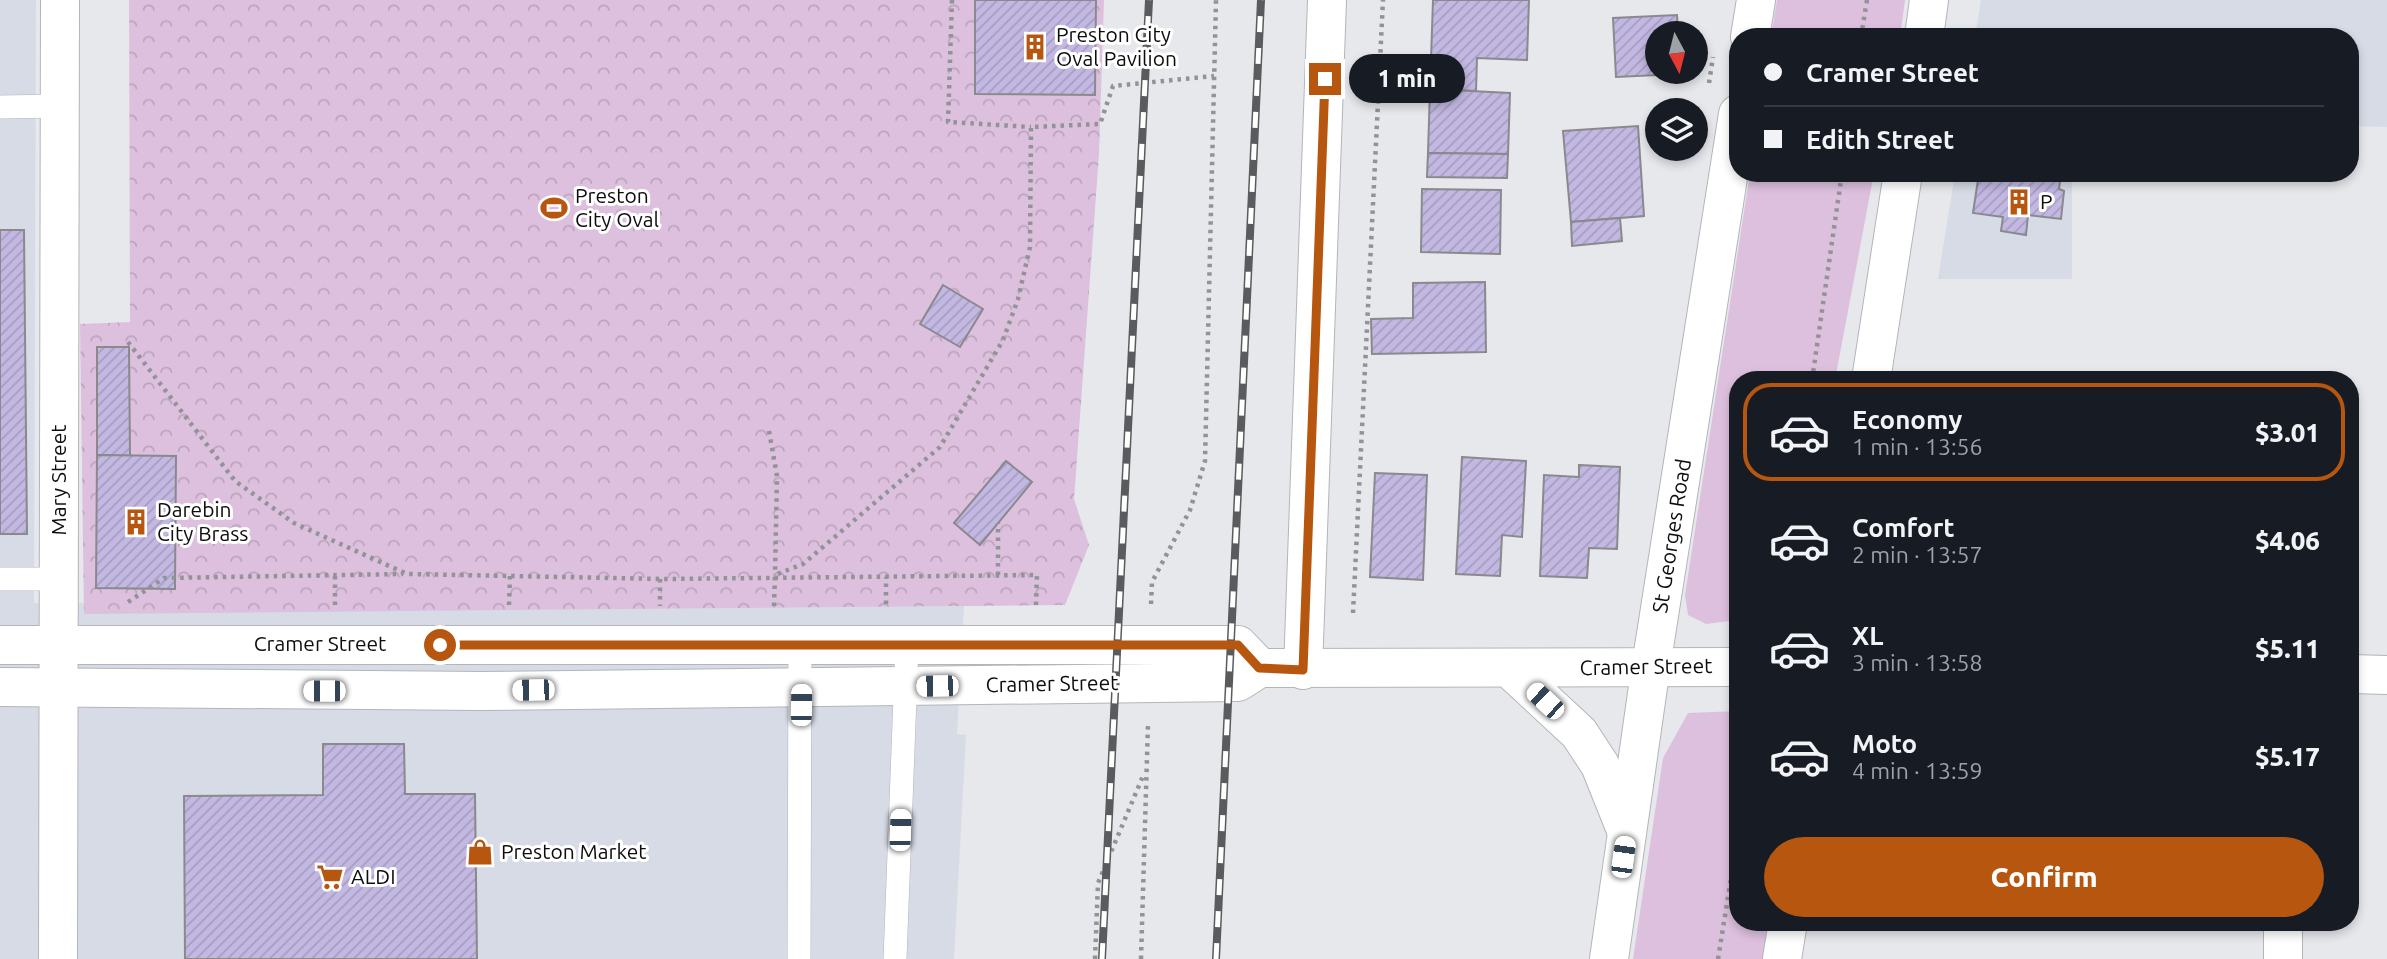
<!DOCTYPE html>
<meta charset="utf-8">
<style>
:root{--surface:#171b24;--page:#20242c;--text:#f1f3f6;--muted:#9ea1a6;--line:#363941;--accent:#b7570f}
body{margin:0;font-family:Ubuntu,sans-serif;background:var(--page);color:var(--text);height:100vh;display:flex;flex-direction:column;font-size:26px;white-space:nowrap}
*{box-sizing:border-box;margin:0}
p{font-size:23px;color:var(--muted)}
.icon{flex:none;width:38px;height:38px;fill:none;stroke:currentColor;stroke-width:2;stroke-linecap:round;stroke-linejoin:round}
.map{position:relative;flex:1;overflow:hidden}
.side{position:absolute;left:1729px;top:371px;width:630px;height:560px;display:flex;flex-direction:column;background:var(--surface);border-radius:28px;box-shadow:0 4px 10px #0003}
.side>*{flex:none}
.banner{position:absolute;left:1729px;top:28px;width:630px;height:154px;border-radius:28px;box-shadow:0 4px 10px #0003;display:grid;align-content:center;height:154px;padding:0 35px;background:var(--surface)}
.needle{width:46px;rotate:173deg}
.tools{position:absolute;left:1645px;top:21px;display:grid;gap:14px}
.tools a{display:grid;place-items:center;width:63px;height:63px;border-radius:50%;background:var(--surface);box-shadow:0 4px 10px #0003;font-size:35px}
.end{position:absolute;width:32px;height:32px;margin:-16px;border:9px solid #b7570f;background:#fff;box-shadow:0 0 0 4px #fff}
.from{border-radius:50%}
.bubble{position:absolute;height:49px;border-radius:24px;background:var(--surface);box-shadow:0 4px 10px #0003;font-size:23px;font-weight:800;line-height:49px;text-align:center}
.car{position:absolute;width:21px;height:42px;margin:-21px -10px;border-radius:9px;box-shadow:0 0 5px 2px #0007;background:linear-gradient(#fff 24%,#345 0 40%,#fff 0 76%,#345 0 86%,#fff 0)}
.banner b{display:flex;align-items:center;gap:24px;height:66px;font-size:26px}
.banner b+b{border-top:2px solid var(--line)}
.banner i{width:18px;height:18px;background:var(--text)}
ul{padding:12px 0 0;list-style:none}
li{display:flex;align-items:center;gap:21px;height:98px;margin:0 14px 10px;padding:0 21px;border:4px solid transparent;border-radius:28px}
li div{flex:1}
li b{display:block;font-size:26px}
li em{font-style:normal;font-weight:800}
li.on{border-color:var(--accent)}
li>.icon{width:63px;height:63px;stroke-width:1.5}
.action{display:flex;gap:14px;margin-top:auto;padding:14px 35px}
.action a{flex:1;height:80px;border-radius:42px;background:var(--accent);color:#fff;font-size:28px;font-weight:800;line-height:80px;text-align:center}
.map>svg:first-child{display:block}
.built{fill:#d7dbe6}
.green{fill:#ddc0de}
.park{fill:url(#park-crowns)}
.building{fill:url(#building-hatch);stroke:#8a898d;stroke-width:2}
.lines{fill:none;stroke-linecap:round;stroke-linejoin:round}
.service-casing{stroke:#b3b5b9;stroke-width:24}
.minor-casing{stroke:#b3b5b9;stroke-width:40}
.tertiary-casing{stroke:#b3b5b9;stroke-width:40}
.primary-casing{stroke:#b3b5b9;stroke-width:40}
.path{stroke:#929396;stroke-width:4.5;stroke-dasharray:3.5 5;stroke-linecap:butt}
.service{stroke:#fff;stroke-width:23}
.minor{stroke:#fff;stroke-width:38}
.tertiary{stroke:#fff;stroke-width:38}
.primary{stroke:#fff;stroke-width:38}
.rail-casing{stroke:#5a5b5d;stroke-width:8}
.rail{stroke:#fff;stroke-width:5;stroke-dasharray:16;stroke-linecap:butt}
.route{stroke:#b7570f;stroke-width:9}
.labels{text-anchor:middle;stroke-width:6;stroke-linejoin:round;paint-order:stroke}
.poi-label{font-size:21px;fill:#0d0d0e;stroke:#fff;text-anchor:start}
.street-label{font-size:21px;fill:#0d0d0e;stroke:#fff}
</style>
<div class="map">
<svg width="2387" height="959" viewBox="0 0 2387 959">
<defs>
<pattern id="park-crowns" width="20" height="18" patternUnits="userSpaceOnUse" patternTransform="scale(1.75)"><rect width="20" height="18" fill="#ddc0de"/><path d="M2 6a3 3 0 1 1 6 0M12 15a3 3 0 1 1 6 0" fill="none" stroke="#bca4bd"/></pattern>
<pattern id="building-hatch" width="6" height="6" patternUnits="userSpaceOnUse" patternTransform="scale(1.75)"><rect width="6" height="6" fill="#c2b8e2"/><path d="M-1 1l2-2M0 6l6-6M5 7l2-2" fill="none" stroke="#a69dc1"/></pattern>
</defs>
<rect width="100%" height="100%" fill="#e6e8ec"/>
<g class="built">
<path d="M 0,0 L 36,0 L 34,603 L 964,605 L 957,734 L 966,735 L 954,959 L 0,959 Z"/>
<path d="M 1981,0 L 2387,0 L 2387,127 L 2350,126 L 2350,37 L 1975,37 Z"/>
<path d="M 1955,173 L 2072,173 L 2072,279 L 1938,279 Z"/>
</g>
<g class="green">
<path d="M 1777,0 L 1905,0 L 1900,37 L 1771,37 Z"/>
<path d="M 1750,173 L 1874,173 L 1835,380 L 1738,380 L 1738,620 L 1706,624 L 1688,615 L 1685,595 Z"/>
<path d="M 1738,711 L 1738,922 L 1769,922 L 1764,959 L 1633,959 L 1663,758 L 1688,713 Z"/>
</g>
<path class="park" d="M 129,0 L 1104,0 L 1099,154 L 1074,499 L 1089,545 L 1065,605 L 84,614 L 80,324 L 130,322 Z"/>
<g class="building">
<path d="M 975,0 L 1096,0 L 1095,95 L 975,94 Z"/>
<path d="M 1433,0 L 1529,0 L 1527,60 L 1477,58 L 1476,91 L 1430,89 Z"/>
<path d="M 1677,15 L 1678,33 L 1657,33 L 1657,72 L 1680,74 L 1616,77 L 1613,18 Z"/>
<path d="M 1430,89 L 1510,93 L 1508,154 L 1428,153 Z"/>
<path d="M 1638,126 L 1644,216 L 1571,222 L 1563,131 Z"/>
<path d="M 1428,153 L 1508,154 L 1507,178 L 1427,177 Z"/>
<path d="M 1979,173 L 2061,173 L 2059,189 L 2064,191 L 2061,219 L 2028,215 L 2026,235 L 2001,231 L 2003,217 L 1973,213 Z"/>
<path d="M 1422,189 L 1501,190 L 1500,254 L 1421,252 Z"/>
<path d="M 1620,218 L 1622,241 L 1572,246 L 1571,222 Z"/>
<path d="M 0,230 L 24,230 L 27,534 L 0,534 Z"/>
<path d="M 1485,282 L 1486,352 L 1372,354 L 1371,319 L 1413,318 L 1413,283 Z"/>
<path d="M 943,285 L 983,309 L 960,347 L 920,324 Z"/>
<path d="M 97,347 L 129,347 L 130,456 L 97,455 Z"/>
<path d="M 97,455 L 176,456 L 175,589 L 96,588 Z"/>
<path d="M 1462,457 L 1526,461 L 1522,537 L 1502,535 L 1500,576 L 1456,574 Z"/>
<path d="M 1006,461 L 1032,482 L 980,545 L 954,523 Z"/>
<path d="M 1579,465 L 1620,467 L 1617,549 L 1589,548 L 1587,578 L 1540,576 L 1544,475 L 1579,477 Z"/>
<path d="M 1375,473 L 1427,475 L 1423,580 L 1370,577 Z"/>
<path d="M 323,744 L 404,744 L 405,794 L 475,794 L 477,959 L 185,959 L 184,796 L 323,795 Z"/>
</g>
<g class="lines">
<g class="service-casing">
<g id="service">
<path d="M 0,107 L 60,106"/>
<path d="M 0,579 L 59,579"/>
<path d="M 799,959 L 800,645"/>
<path d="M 895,959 L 907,645"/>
</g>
</g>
<g class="minor-casing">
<g id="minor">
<path d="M 1303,670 L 1327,0"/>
<path d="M 58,959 L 60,0"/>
<path d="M 2283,959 L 2283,922"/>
</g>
</g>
<g class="tertiary-casing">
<g id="tertiary">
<path d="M 0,645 L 1238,645 L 1260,668"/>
<path d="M 2350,674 L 2387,675"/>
<path d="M 0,687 L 482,691 L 1238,682 L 1260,668 L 1738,667"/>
</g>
</g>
<g class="primary-casing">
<g id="primary">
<path d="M 1750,37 L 1756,0"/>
<path d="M 1924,37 L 1929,0"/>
<path d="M 1871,380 L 1903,173"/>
<path d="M 1510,669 L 1579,733 L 1600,765 L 1626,830"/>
<path d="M 1609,959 L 1651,666 L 1738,114"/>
<path d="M 1782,959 L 1788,922"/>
</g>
</g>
<g class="path">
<path d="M 952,0 L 948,122 L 1031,127"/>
<path d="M 1861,37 L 1867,0"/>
<path d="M 1709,83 L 1713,57"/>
<path d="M 128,342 L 235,481 L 294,523 L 407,574 L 665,579 L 1037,575 L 1036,605"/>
<path d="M 1812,380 L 1842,173"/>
<path d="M 769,431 L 777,476 L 775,575"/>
<path d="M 998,575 L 998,523"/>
<path d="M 660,579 L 660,606"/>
<path d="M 128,602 L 164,578 L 403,574"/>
<path d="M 886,604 L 886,577"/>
<path d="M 1151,604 L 1152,582 L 1190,510 L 1205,461 L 1216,0"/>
<path d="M 335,605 L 335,575"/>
<path d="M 509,605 L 510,576"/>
<path d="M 774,606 L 775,575 L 803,564 L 940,447 L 1003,340 L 1018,299 L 1030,247 L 1031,127 L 1100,124 L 1113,86 L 1214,76"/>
<path d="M 1353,613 L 1383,0"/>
<path d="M 1095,959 L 1098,883 L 1143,776"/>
<path d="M 1141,959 L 1148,724"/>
<path d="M 1718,959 L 1738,835"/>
</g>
<use href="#service" class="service"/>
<use href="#minor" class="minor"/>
<use href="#tertiary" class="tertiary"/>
<use href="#primary" class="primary"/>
<g class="rail-casing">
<g id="rail">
<path d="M 1102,959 L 1149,0"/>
<path d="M 1216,959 L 1261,0"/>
</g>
</g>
<use href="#rail" class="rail"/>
</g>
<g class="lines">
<path class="route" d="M 440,645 L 1238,645 L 1259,668 L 1303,670 L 1325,79"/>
</g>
<defs>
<g id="building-bare" transform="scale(2.1)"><path d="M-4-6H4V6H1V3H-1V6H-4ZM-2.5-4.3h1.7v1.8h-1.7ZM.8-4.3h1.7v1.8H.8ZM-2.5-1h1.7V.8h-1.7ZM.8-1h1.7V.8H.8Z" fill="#b7570f" stroke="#fff" stroke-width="2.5" paint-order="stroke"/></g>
<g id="stadium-bare" transform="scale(2.1)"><path d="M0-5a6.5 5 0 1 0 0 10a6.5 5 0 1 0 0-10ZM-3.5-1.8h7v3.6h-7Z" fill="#b7570f" stroke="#fff" stroke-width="2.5" paint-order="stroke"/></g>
<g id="shop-bare" transform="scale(2.1)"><path d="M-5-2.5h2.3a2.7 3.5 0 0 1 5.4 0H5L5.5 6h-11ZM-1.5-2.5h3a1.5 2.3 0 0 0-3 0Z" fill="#b7570f" stroke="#fff" stroke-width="2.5" paint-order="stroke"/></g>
<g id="supermarket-bare" transform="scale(2.1)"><path d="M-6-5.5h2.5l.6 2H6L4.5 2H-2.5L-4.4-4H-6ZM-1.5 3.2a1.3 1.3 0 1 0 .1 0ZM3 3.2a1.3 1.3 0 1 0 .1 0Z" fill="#b7570f" stroke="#fff" stroke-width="2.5" paint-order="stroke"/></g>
</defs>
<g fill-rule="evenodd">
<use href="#building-bare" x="1035" y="47"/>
<use href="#building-bare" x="2019" y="202"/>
<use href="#stadium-bare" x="554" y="208"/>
<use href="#building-bare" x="136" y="522"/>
<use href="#shop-bare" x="480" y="852"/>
<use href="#supermarket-bare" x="330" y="877"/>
</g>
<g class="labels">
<g class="poi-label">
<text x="1056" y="42">Preston City<tspan x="1056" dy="24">Oval Pavilion</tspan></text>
<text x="575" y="203">Preston<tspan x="575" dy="24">City Oval</tspan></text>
<text x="2040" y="209">P</text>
<text x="157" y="517">Darebin<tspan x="157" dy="24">City Brass</tspan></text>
<text x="501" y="859">Preston Market</text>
<text x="351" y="884">ALDI</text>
</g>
<g class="street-label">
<text transform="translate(59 480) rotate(-90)" y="7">Mary Street</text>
<text transform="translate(1672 536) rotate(-81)" y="7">St Georges Road</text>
<text x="320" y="651">Cramer Street</text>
<text transform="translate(1646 667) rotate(-1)" y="7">Cramer Street</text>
<text transform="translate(1052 684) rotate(-1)" y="7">Cramer Street</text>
</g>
</g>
</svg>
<div class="tools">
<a><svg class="needle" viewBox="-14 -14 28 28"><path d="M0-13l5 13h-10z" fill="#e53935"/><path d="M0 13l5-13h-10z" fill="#9ea1a6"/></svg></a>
<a><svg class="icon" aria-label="layers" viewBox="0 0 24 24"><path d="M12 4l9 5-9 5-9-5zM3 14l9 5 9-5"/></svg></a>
</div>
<i class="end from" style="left:440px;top:645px"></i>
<i class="end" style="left:1325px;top:79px"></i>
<div class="bubble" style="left:1349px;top:54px;width:116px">1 min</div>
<i class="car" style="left:937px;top:686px;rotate:269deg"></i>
<i class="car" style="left:533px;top:690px;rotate:269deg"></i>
<i class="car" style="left:324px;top:691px;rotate:270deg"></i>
<i class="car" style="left:1545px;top:701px;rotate:313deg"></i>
<i class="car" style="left:801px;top:705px;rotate:1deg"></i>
<i class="car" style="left:900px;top:830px;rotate:2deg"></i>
<i class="car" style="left:1623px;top:857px;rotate:8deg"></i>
<div class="banner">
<b><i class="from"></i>Cramer Street</b>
<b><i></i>Edith Street</b>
</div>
<section class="side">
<ul>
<li class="on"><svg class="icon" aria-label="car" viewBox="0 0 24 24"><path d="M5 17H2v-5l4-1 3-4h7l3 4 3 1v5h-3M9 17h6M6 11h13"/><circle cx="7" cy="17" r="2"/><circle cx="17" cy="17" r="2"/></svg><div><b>Economy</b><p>1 min · 13:56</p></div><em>$3.01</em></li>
<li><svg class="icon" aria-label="car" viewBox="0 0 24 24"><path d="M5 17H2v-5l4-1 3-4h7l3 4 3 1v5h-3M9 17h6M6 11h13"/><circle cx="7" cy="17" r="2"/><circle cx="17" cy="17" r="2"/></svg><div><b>Comfort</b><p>2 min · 13:57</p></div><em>$4.06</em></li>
<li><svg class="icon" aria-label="car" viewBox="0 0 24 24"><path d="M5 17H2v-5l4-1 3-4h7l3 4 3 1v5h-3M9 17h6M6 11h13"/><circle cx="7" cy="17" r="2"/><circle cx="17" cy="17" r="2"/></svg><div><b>XL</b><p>3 min · 13:58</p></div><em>$5.11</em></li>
<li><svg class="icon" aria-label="car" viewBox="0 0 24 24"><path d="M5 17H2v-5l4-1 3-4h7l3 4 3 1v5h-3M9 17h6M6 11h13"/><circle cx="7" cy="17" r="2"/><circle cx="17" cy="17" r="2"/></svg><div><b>Moto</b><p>4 min · 13:59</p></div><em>$5.17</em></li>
</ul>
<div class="action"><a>Confirm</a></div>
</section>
</div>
